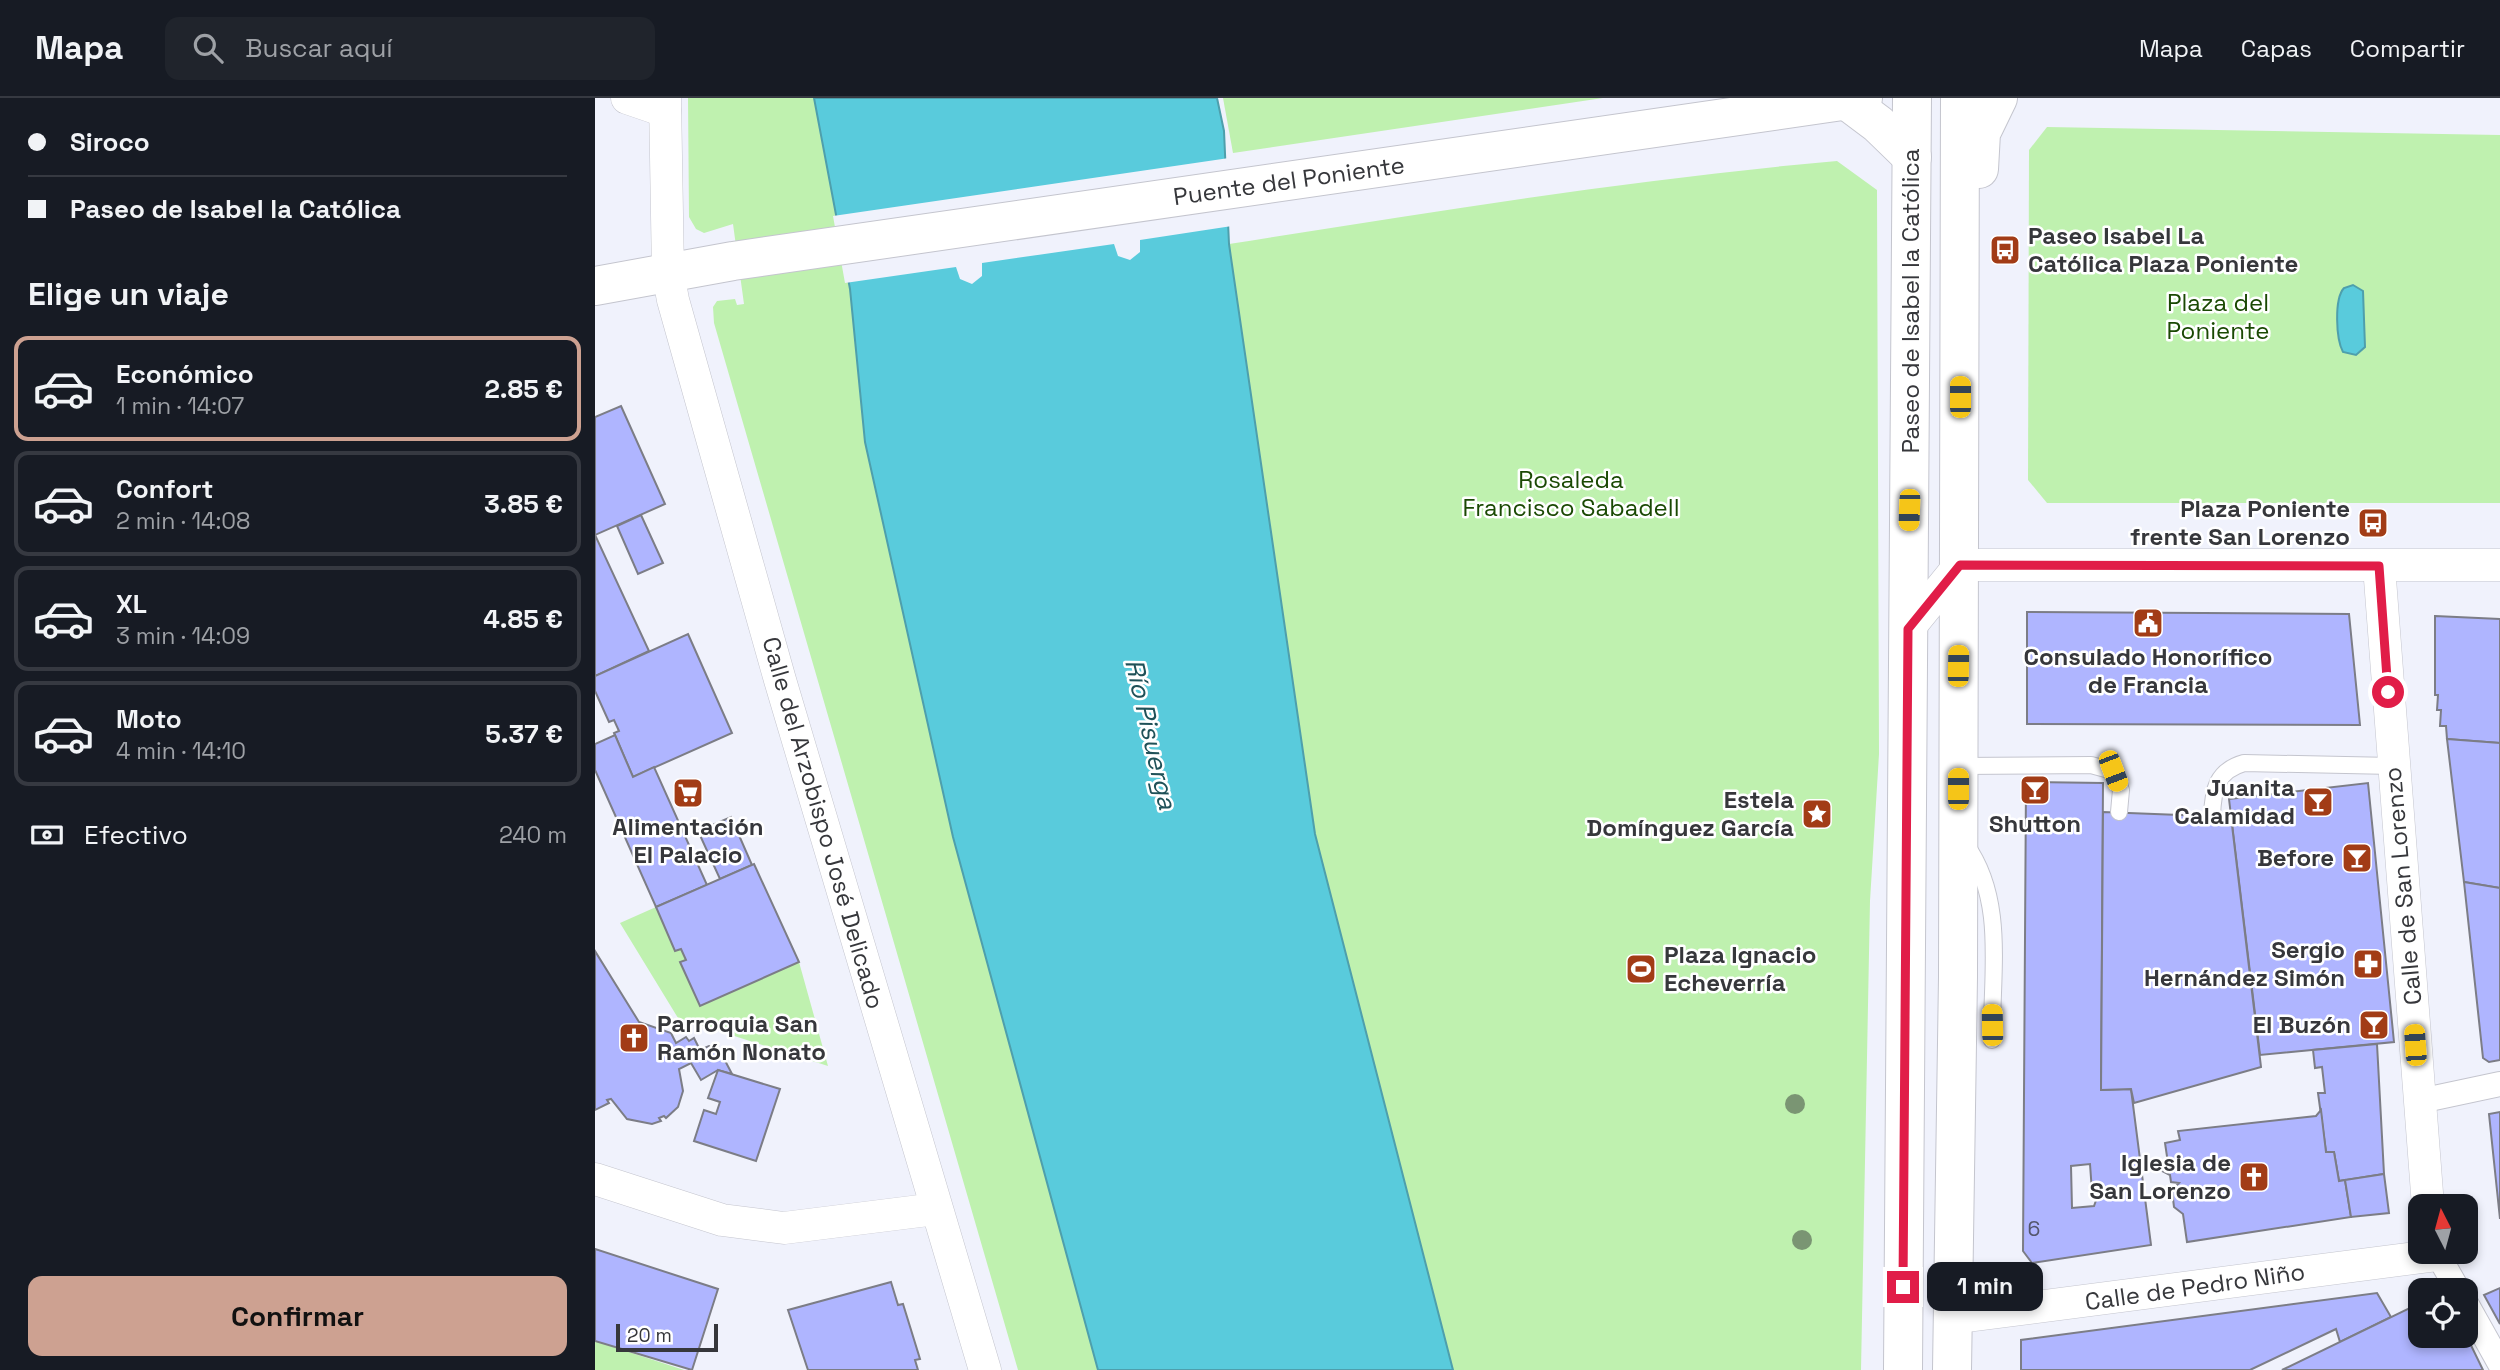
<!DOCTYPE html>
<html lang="es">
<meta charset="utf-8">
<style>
:root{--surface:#171b24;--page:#20242c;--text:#f1f3f6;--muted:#9ea1a6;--line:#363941;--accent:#cda191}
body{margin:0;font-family:"Space Grotesk",sans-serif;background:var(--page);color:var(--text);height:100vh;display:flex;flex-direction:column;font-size:26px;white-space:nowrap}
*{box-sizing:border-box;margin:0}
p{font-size:23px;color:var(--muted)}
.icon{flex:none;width:38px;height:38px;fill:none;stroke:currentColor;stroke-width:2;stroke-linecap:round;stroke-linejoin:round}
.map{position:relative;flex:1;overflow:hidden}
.drawer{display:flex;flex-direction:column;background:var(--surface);width:595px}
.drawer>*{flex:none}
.guide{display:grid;align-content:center;height:154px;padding:0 28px;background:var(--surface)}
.needle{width:46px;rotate:354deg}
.buttons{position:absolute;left:1813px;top:1096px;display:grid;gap:14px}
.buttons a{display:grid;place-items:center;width:70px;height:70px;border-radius:14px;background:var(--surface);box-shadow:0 4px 10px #0003;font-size:35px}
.scale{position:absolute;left:21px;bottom:18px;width:102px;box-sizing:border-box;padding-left:7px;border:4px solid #36373b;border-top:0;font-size:19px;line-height:24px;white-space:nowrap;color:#36373b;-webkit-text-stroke:5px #fff;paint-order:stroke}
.end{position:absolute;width:32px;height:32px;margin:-16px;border:9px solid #e11d48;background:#fff;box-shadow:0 0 0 4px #fff}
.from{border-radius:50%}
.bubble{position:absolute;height:49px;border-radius:14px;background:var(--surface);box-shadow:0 4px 10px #0003;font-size:23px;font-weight:700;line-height:49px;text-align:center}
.car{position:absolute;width:21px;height:42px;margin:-21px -10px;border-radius:9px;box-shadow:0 0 5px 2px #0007;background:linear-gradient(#f5c518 24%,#345 0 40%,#f5c518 0 76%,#345 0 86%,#f5c518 0)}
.guide b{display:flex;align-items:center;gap:24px;height:66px;font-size:26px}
.guide b+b{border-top:2px solid var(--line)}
.guide i{width:18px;height:18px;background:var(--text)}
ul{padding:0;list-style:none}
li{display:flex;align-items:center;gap:21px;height:105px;margin:0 14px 10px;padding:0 14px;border:4px solid var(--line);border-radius:14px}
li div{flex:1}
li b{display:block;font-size:26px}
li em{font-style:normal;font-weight:700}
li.on{border-color:var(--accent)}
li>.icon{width:63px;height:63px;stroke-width:1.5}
h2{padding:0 28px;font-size:32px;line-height:84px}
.pay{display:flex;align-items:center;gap:18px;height:77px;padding:0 28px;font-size:26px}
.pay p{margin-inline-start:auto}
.action{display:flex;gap:14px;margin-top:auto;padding:14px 28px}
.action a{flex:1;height:80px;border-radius:14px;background:var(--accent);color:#111;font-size:28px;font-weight:700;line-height:80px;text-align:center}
header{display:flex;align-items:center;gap:42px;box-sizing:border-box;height:98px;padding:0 35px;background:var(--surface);border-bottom:2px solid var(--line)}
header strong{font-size:33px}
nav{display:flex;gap:38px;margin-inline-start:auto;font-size:24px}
.search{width:490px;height:63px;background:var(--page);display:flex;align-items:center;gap:18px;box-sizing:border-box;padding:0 24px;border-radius:14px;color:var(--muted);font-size:26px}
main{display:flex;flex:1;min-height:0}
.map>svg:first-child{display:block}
.green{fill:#bff1af}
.water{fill:#59cbdc;stroke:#4e9fac;stroke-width:2}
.pier{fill:#f0f2fc}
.building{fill:#afb5ff;stroke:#7c7d86;stroke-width:2;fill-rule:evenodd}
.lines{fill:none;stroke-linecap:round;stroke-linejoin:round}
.service-casing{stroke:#c4c5ce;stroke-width:18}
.pedestrian-casing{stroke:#c4c5ce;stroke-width:26}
.minor-casing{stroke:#c4c5ce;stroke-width:33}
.secondary-casing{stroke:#c4c5ce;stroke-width:40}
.service{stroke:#fff;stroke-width:16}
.pedestrian{stroke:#fff;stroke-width:24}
.minor{stroke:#fff;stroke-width:32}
.secondary{stroke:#fff;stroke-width:38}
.tree{fill:#7a9573}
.route{stroke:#e11d48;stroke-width:9}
.labels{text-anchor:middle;stroke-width:5;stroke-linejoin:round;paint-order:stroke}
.number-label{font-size:21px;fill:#54566c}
.street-label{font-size:24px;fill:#36373b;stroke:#fff}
.poi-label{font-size:24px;font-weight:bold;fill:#36373b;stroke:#fff;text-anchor:end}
.park-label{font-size:24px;fill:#1a4903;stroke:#fff}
.water-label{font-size:26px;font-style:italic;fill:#1f5158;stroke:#fff}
</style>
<header>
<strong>Mapa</strong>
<div class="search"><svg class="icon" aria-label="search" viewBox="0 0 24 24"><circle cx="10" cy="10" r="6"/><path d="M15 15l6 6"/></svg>Buscar aquí</div>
<nav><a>Mapa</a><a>Capas</a><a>Compartir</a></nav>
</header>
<main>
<section class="drawer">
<div class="guide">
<b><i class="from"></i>Siroco</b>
<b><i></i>Paseo de Isabel la Católica</b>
</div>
<h2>Elige un viaje</h2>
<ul>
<li class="on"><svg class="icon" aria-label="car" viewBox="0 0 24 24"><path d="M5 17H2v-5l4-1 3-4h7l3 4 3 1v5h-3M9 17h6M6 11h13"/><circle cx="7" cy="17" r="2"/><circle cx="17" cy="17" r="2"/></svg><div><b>Económico</b><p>1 min · 14:07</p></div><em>2.85 €</em></li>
<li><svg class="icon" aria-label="car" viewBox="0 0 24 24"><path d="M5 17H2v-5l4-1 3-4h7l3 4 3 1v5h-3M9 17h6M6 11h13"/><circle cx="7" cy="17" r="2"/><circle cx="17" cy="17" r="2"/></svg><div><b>Confort</b><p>2 min · 14:08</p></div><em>3.85 €</em></li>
<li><svg class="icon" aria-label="car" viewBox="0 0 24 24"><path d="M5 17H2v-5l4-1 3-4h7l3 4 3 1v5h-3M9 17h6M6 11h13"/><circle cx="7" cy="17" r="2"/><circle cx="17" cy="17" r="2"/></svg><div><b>XL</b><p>3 min · 14:09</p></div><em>4.85 €</em></li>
<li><svg class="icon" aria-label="car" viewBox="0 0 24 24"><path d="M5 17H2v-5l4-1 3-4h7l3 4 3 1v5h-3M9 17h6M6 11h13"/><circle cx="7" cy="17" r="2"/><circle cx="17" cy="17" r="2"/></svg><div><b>Moto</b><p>4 min · 14:10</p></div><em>5.37 €</em></li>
</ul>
<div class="pay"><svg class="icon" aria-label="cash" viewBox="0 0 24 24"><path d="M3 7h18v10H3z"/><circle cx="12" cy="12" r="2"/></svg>Efectivo<p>240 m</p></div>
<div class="action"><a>Confirmar</a></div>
</section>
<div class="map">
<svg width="1905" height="1272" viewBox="0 0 1905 1272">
<rect width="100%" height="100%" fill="#f0f2fc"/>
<g class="green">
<path d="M 93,0 L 219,0 L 255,191 L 270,344 L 358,739 L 503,1272 L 423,1272 L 119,225 L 118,209 L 122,203 L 140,201 L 142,207 L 149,206 L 138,126 L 109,135 L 101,131 L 94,119 Z"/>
<path d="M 628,0 L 1008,0 L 638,55 Z"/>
<path d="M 1452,29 L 1905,37 L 1905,405 L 1452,405 L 1433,382 L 1434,52 Z"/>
<path d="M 1242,63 L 1282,92 L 1284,656 L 1275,803 L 1266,1272 L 858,1272 L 720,736 L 634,146 C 837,114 1038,81 1242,63 Z"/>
<path d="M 61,809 L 80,853 L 86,851 L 91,862 L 86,865 L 105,908 L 204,864 L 233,968 L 83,920 L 25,825 Z"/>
<path d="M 0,1243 L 89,1272 L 0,1272 Z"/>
</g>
<g class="water">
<path d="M 219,0 L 622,0 L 629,33 L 634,146 L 720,736 L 858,1272 L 503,1272 L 358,739 L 270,344 L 255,191 Z"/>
<path d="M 1758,187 L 1768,193 L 1770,249 L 1761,257 L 1748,254 C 1741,241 1739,201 1749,190 Z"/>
</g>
<path class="pier" d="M 634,60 L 637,128 L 545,142 L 545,154 L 535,162 L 523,158 L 519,146 L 387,165 L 387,178 L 377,186 L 365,181 L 361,169 L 250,185 L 238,118 Z"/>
<g class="building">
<path d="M 26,308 L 70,406 L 0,437 L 0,319 Z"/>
<path d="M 46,417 L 68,465 L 43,476 L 22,428 Z"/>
<path d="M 0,437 L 54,553 L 0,578 Z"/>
<path d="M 1432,514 L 1754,516 L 1765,627 L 1432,626 Z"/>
<path d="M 1840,518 L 1905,521 L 1905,645 L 1852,641 L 1851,628 L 1845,628 L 1846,612 L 1842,612 L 1843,597 L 1840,597 Z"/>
<path d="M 93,536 L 137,635 L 38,679 L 19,635 L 24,633 L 19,622 L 14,624 L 0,593 L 0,578 Z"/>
<path d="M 20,637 L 38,679 L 59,669 L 112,787 L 61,809 L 0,672 L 0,646 Z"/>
<path d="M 1852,641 L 1905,645 L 1905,790 L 1869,784 Z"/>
<path d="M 1431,684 L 1508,685 L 1506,992 L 1536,991 L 1556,1147 L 1437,1165 L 1428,1153 ZM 1495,1066 L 1497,1094 L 1504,1094 L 1499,1108 L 1477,1110 L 1476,1068 Z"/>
<path d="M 1773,685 L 1799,944 L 1665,957 L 1634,701 Z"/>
<path d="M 1508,714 L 1636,719 L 1666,969 L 1539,1005 L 1536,991 L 1506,992 Z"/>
<path d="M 136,719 L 157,767 L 125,781 L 103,733 Z"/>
<path d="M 159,766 L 204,864 L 105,908 L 85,864 L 91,862 L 86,851 L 80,853 L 61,809 Z"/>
<path d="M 1869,784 L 1905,790 L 1905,962 L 1894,964 L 1888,960 Z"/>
<path d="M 0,853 L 44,924 L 76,935 L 81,945 L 91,939 L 94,943 L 99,940 L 105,952 L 114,948 L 124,951 L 137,976 L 123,972 L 106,982 L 96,965 L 84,971 L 88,993 L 83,1009 L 71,1020 L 69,1018 L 64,1020 L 66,1023 L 57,1026 L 32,1021 L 16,1001 L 12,1002 L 14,1005 L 0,1012 Z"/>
<path d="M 1782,946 L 1789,1076 L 1744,1083 L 1739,1054 L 1731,1054 L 1723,995 L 1730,995 L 1727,969 L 1720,970 L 1718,952 Z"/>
<path d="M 123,972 L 185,991 L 161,1063 L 99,1043 L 109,1012 L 121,1016 L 125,1004 L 113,1000 Z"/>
<path d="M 1726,1012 L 1731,1054 L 1739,1054 L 1744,1083 L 1750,1082 L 1756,1119 L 1592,1144 L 1588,1116 L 1579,1109 L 1577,1092 L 1584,1085 L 1576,1084 L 1575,1077 L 1567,1073 L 1568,1067 L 1573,1065 L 1570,1045 L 1585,1042 L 1583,1033 L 1721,1018 Z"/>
<path d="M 1905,1014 L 1905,1121 L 1894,1016 Z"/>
<path d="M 1789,1076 L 1794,1115 L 1756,1119 L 1750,1082 Z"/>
<path d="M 0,1151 L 123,1191 L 97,1272 L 0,1243 Z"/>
<path d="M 296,1184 L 303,1207 L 308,1206 L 325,1261 L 320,1262 L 323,1272 L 213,1272 L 193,1212 Z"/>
<path d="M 1905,1190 L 1905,1226 L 1889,1197 Z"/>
<path d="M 1782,1195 L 1796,1219 L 1745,1244 L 1741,1231 L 1655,1272 L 1426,1272 L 1426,1242 Z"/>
<path d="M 1825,1205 L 1825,1237 L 1871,1237 L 1888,1272 L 1687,1272 Z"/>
</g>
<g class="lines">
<g class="service-casing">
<g id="service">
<path d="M 1363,668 L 1496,667 L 1518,673 L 1526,692 L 1524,714"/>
<path d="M 1617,718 C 1618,692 1621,673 1649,665 L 1798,668"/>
<path d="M 1371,747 C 1411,803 1396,876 1397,942"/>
</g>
</g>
<g class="pedestrian-casing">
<g id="pedestrian">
<path d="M 1825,1003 L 1905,986"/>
<path d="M 1843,1157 L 1863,1192"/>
<path d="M 1871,1205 L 1905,1266"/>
</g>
</g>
<g class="minor-casing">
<g id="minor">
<path d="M 32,0 L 70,13"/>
<path d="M 70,0 L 73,175 L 78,202 L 185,582 L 390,1272"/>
<path d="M 1784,468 L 1833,1108"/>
<path d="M 1313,531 L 1365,467 L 1905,467"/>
<path d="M 0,1081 L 127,1122 L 189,1130 L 341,1111"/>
<path d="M 1357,1220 L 1843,1157 L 1842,1153"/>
</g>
</g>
<g class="secondary-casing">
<g id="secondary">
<path d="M 1251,2 L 1283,26 L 1317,59"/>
<path d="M 1384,71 L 1386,35 L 1403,0"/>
<path d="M 0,188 L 138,163 L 1268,0"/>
<path d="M 1308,1272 L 1317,0"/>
<path d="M 1357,1272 L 1363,879 L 1365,0"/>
</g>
</g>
<use href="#service" class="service"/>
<use href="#pedestrian" class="pedestrian"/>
<use href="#minor" class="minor"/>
<use href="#secondary" class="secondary"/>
</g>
<g class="tree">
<circle cx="1200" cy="1006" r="10"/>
<circle cx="1207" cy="1142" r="10"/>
</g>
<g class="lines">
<path class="route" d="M 1308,1189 L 1313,531 L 1365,467 L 1784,468 L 1793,594"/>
</g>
<defs>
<g id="bus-square" transform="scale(1.575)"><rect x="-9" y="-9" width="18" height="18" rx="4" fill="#a23c16" stroke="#fff"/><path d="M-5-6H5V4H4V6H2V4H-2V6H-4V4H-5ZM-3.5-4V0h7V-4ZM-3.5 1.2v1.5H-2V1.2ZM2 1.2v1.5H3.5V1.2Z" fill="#fff"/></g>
<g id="civic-square" transform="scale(1.575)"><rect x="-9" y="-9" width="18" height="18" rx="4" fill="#a23c16" stroke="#fff"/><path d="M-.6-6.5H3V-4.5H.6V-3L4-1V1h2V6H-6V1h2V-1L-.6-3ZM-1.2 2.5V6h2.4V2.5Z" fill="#fff"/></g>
<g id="bar-square" transform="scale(1.575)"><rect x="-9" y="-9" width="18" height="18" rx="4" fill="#a23c16" stroke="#fff"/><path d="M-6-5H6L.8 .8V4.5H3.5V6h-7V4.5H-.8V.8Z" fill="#fff"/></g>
<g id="supermarket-square" transform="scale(1.575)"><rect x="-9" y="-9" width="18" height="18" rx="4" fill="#a23c16" stroke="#fff"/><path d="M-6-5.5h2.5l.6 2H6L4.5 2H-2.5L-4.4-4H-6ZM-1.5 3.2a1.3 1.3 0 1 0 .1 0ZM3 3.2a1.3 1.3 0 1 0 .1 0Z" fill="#fff"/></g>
<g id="sight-square" transform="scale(1.575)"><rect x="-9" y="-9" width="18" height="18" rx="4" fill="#a23c16" stroke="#fff"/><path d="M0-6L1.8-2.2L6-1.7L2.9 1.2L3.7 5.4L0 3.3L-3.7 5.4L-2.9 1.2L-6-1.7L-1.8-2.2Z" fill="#fff"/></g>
<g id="pharmacy-square" transform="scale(1.575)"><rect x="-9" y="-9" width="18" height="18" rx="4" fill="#a23c16" stroke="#fff"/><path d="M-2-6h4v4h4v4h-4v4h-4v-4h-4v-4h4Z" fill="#fff"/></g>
<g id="stadium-square" transform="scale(1.575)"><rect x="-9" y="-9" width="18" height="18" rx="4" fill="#a23c16" stroke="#fff"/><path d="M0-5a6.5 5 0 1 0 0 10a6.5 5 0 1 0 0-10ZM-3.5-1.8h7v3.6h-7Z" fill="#fff"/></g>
<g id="church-square" transform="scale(1.575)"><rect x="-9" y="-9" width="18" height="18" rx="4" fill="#a23c16" stroke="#fff"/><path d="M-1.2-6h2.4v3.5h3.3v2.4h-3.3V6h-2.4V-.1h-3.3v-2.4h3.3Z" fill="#fff"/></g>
</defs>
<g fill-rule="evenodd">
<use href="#bus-square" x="1410" y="152"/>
<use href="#bus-square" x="1778" y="425"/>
<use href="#civic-square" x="1553" y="525"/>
<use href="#bar-square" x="1440" y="692"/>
<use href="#supermarket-square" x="93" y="695"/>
<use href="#bar-square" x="1723" y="704"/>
<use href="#sight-square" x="1222" y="716"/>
<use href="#bar-square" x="1762" y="760"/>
<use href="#pharmacy-square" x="1773" y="866"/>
<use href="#stadium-square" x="1046" y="871"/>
<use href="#bar-square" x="1779" y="927"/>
<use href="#church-square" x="39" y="940"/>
<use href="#church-square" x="1659" y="1079"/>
</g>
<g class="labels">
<g class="number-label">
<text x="1439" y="1138">6</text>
</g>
<g class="street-label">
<text transform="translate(694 83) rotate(-8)" y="8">Puente del Poniente</text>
<text transform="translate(1316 203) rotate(-90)" y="8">Paseo de Isabel la Católica</text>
<text transform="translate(228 725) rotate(74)" y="8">Calle del Arzobispo José Delicado</text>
<text transform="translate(1808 788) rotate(-95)" y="8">Calle de San Lorenzo</text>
<text transform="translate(1600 1189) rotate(-8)" y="8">Calle de Pedro Niño</text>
</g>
<g class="poi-label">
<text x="1433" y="146" text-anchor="start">Paseo Isabel La<tspan x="1433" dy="28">Católica Plaza Poniente</tspan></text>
<text x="1755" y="419">Plaza Poniente<tspan x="1755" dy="28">frente San Lorenzo</tspan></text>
<text x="1553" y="567" text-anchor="middle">Consulado Honorífico<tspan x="1553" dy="28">de Francia</tspan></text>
<text x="1700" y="698">Juanita<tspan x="1700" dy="28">Calamidad</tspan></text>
<text x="1199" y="710">Estela<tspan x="1199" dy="28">Domínguez García</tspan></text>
<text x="1440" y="734" text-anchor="middle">Shutton</text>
<text x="93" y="737" text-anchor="middle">Alimentación<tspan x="93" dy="28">El Palacio</tspan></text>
<text x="1739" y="768">Before</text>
<text x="1750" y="860">Sergio<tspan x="1750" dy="28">Hernández Simón</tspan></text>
<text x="1069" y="865" text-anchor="start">Plaza Ignacio<tspan x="1069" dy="28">Echeverría</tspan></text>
<text x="62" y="934" text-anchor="start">Parroquia San<tspan x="62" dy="28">Ramón Nonato</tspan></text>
<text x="1756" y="935">El Buzón</text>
<text x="1636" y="1073">Iglesia de<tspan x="1636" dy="28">San Lorenzo</tspan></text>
</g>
<g class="park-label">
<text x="1623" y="213">Plaza del<tspan x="1623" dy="28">Poniente</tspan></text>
<text x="976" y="390">Rosaleda<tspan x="976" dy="28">Francisco Sabadell</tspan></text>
</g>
<g class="water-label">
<text transform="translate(556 636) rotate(77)" y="9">Río Pisuerga</text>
</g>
</g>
</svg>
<div class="buttons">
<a><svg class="needle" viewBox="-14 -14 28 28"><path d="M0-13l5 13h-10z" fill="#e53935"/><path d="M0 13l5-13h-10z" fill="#9ea1a6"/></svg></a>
<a><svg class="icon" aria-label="locate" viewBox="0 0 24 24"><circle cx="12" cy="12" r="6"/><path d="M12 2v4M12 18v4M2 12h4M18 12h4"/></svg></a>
</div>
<div class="scale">20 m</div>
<i class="end from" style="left:1793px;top:594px"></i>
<i class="end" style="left:1308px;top:1189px"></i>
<div class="bubble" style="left:1332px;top:1164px;width:116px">1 min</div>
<i class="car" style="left:1365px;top:299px;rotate:0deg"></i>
<i class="car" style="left:1314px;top:412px;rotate:182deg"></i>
<i class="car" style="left:1363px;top:568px;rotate:1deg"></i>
<i class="car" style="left:1518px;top:673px;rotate:159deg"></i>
<i class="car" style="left:1363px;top:691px;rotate:0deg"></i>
<i class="car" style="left:1397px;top:927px;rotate:359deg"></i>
<i class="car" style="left:1820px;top:947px;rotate:356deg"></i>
</div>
</main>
